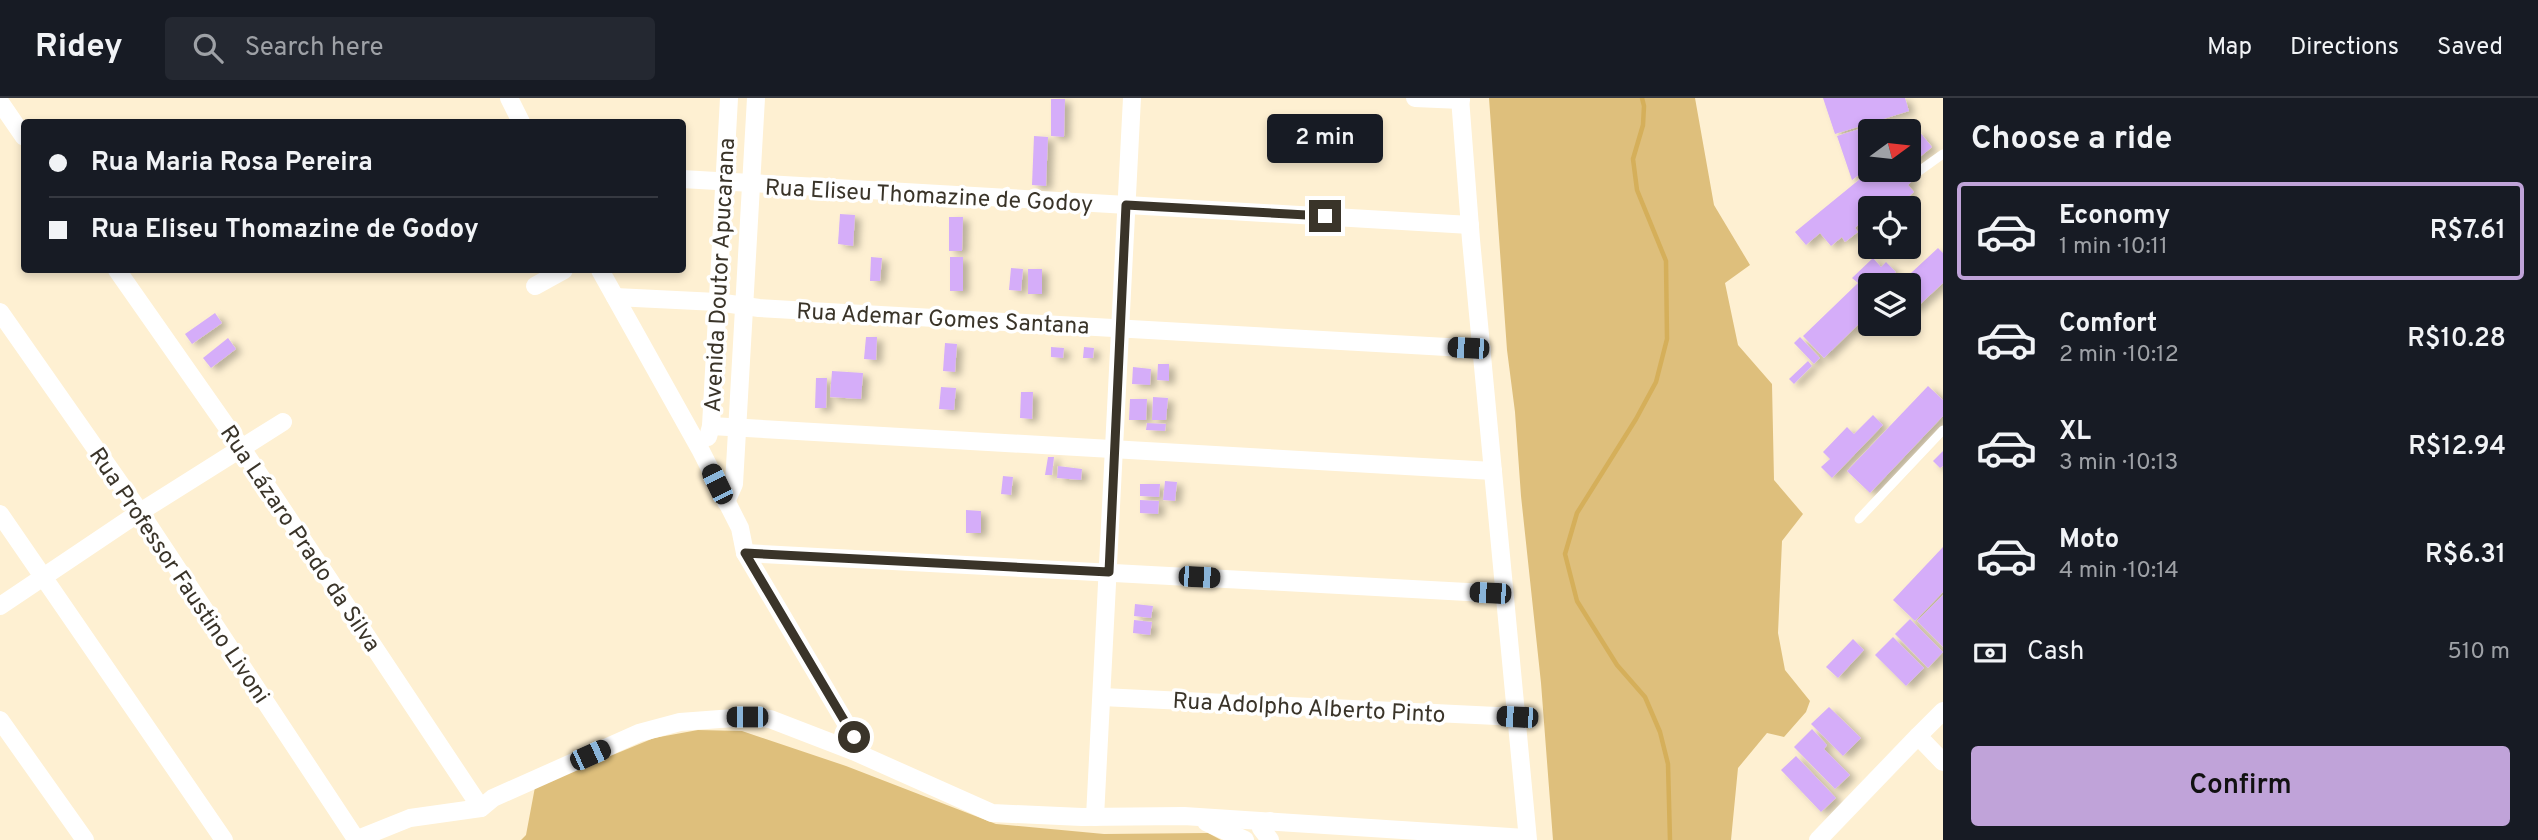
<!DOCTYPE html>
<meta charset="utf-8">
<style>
:root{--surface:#171b24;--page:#242831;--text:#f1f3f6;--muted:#9ea1a6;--line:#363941;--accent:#c0a3d9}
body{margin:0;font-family:Overpass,sans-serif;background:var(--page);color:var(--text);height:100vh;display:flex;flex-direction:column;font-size:26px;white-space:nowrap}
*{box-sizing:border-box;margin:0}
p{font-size:23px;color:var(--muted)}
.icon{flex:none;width:38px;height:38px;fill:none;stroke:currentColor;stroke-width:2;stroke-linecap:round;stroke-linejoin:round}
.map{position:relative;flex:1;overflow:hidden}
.drawer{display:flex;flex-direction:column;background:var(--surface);width:595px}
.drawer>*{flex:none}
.guide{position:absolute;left:21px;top:21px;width:665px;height:154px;border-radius:7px;box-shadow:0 4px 10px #0003;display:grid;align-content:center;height:154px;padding:0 28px;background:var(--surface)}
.needle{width:46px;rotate:75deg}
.tools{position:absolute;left:1858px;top:21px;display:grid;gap:14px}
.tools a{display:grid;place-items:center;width:63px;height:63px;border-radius:7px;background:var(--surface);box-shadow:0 4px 10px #0003;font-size:35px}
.end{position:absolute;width:32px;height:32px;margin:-16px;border:9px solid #3a3429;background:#fff;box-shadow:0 0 0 4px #fff}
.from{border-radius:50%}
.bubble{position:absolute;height:49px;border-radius:7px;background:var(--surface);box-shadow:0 4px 10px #0003;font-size:23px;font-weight:600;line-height:49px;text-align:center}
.car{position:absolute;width:21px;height:42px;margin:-21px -10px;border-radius:9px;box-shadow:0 0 5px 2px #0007;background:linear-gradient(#222 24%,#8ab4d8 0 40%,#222 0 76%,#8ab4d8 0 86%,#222 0)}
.guide b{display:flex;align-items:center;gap:24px;height:66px;font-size:26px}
.guide b+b{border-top:2px solid var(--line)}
.guide i{width:18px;height:18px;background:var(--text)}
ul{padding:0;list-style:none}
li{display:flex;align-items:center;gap:21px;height:98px;margin:0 14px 10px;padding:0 14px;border:4px solid transparent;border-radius:7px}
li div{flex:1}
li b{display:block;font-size:26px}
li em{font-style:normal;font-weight:600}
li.selected{border-color:var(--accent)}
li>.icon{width:63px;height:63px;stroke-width:1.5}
h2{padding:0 28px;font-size:32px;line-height:84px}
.pay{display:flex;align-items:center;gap:18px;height:77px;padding:0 28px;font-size:26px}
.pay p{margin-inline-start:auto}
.primary-button{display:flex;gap:14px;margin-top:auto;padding:14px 28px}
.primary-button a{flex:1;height:80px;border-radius:7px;background:var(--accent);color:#111;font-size:28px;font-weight:600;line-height:80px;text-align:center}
header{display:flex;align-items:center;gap:42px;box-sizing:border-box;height:98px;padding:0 35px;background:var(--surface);border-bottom:2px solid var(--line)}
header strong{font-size:33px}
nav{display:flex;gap:38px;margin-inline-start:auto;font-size:24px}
.search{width:490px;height:63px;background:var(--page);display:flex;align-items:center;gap:18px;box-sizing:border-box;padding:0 24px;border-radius:7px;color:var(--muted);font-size:26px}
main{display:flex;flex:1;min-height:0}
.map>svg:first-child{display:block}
.green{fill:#debf7c}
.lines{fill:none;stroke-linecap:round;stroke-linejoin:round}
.stream{stroke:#d5af5a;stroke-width:4.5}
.building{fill:#d5adf9;filter:url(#shadow)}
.service{stroke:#fff;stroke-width:9}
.minor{stroke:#fff;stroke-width:18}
.route{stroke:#3a3429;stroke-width:9}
.labels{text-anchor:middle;stroke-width:7;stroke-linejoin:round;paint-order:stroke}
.street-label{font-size:23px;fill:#3a3429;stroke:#fff}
</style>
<header>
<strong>Ridey</strong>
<div class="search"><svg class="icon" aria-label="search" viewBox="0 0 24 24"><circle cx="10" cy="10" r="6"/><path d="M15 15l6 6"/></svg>Search here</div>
<nav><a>Map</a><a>Directions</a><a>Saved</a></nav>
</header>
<main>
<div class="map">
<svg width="1943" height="742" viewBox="0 0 1943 742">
<defs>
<filter id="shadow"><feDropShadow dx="6" dy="3.5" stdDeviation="3.5" flood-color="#0004"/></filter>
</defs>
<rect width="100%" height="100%" fill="#fef0d2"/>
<g class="green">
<path d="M 1489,0 L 1695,0 L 1714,107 L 1750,167 L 1725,185 L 1738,247 L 1772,286 L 1774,382 L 1803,416 L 1782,443 L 1778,535 L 1785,572 L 1810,603 L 1806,614 L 1784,639 L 1767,635 L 1738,670 L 1731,742 L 1553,742 L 1541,585 L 1521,398 L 1515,314 L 1507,252 Z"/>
<path d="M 698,632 L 742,633 L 846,668 L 996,726 L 1104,736 L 1208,735 L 1221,742 L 521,742 L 526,737 L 535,689 L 654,640 Z"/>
</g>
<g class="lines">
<path class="stream" d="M 1642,0 L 1644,8 L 1643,27 L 1633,61 L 1637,92 L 1666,163 L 1667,241 L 1656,284 L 1636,321 L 1577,415 L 1565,456 L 1577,503 L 1617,567 L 1645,599 L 1660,634 L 1668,666 L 1670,742"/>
</g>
<g class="building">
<path d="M 1823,0 L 1905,0 L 1909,13 L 1835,36 Z"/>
<path d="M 1051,1 L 1065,1 L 1064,39 L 1051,38 Z"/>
<path d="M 1875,26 L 1877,33 L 1871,33 L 1871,68 L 1852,82 L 1837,38 Z"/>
<path d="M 1918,32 L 1932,49 L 1909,68 L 1909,40 Z"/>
<path d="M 1034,38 L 1048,39 L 1046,88 L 1032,87 Z"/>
<path d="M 1871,72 L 1905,72 L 1913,82 L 1908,87 L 1914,94 L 1895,110 L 1871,110 L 1871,130 L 1869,132 L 1862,123 L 1855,130 L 1858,134 L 1845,144 L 1842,139 L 1831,148 L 1820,135 L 1806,147 L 1795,134 Z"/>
<path d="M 840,116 L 855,117 L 853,148 L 838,146 Z"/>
<path d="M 949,119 L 963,119 L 962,153 L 949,153 Z"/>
<path d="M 1938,150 L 1943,155 L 1943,185 L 1914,212 L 1909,206 L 1909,187 L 1898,187 Z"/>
<path d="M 871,159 L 882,160 L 880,183 L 870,183 Z"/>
<rect x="950" y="159" width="13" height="34"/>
<path d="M 1873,160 L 1881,169 L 1886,164 L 1896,174 L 1891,179 L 1897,185 L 1895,187 L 1871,187 L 1871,214 L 1824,260 L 1803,238 L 1858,185 L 1852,180 Z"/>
<path d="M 1011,170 L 1023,171 L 1021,193 L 1009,192 Z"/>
<rect x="1028" y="171" width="14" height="25"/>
<path d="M 215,215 L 222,225 L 192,246 L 185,236 Z"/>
<path d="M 866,239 L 877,239 L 876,262 L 864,261 Z"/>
<path d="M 1800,239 L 1820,260 L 1814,266 L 1794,245 Z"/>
<path d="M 228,240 L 236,251 L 211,270 L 203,260 Z"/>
<path d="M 945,245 L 957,246 L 955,274 L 943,273 Z"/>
<path d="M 1051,249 L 1064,250 L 1063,260 L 1051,259 Z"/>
<path d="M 1084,249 L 1094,250 L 1093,260 L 1083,260 Z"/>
<path d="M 1808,263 L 1812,268 L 1794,286 L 1789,281 Z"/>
<path d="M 1158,266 L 1169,266 L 1169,283 L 1157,282 Z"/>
<path d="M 1133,269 L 1151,271 L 1150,287 L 1132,286 Z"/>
<path d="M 832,273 L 863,275 L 861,301 L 830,299 Z"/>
<path d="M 816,280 L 827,280 L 826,310 L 815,310 Z"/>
<path d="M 1928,288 L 1943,302 L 1943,318 L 1870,395 L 1847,373 Z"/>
<path d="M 941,289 L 956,290 L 954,312 L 939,311 Z"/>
<path d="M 1021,294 L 1033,294 L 1032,321 L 1020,320 Z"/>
<path d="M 1153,299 L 1168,300 L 1166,322 L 1152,322 Z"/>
<path d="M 1130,301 L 1147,301 L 1146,322 L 1129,322 Z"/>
<path d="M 1873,317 L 1883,327 L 1832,380 L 1821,369 L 1830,361 L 1823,354 L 1847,329 L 1854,336 Z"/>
<path d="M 1147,325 L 1166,326 L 1165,333 L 1146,332 Z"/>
<path d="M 1943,353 L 1943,368 L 1940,370 L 1933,363 Z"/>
<path d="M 1048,359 L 1054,359 L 1052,377 L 1045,377 Z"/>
<path d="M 1058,368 L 1082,371 L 1081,382 L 1057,380 Z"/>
<path d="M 1003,378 L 1013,379 L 1011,397 L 1001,396 Z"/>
<path d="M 1165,383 L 1177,384 L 1175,403 L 1163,402 Z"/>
<path d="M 1140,386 L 1160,386 L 1159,399 L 1140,398 Z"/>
<path d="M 1140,402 L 1159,403 L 1158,416 L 1140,415 Z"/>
<path d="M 966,412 L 981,413 L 981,435 L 966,435 Z"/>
<path d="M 1943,449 L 1943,494 L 1915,523 L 1893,502 Z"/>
<path d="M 1943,497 L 1943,549 L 1917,523 Z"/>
<path d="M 1135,506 L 1153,508 L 1151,520 L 1134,518 Z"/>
<path d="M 1910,521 L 1943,554 L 1928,570 L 1895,536 Z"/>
<path d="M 1134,522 L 1152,524 L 1150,537 L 1133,535 Z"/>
<path d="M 1893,539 L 1924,570 L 1906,588 L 1875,557 Z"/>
<path d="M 1853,541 L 1864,552 L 1838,580 L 1826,569 Z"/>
<path d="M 1829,609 L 1861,640 L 1843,658 L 1811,626 Z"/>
<path d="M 1812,631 L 1827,647 L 1824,651 L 1850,677 L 1835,691 L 1794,649 Z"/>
<path d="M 1796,658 L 1836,700 L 1821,714 L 1781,672 Z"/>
</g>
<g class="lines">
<g class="service">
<path d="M 1915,76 L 1943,56"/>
<path d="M 1859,421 L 1943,332"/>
</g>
<g class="minor">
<path d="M 509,0 L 521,24"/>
<path d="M 1415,0 L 1461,2"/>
<path d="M 1460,0 L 1471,142 L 1528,742"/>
<path d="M 0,4 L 24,39"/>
<path d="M 682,81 L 1470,127"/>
<path d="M 117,172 L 241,349 L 481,710"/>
<path d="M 600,172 L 700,351 L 740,430 L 745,455 L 854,639 L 853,653"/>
<path d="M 535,188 L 564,172"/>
<path d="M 615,199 L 717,204 L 759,210 L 1482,251"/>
<path d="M 0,214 L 140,414 L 356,741"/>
<path d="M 711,328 L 1493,373"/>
<path d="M 708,339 L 711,328 L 729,0"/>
<path d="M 726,404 L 734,386 L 756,0"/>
<path d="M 0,416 L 224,742"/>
<path d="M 745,455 L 1504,496"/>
<path d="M 0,508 L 140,414 L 283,324"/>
<path d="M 1102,599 L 1517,619"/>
<path d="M 1943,613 L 1918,638 L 1943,664"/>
<path d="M 0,622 L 85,742"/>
<path d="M 1095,719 L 1132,0"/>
<path d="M 1270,723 L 1263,726 L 1261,730 L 1270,742"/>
<path d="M 1206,724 L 1245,742"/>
<path d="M 355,742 L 410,720 L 481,710 L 493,700 L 639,635 L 680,624 L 747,619 L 770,621 L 853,653 L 992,715 L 1082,719 L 1184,718 L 1527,740"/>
<path d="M 1818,742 L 1918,638"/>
</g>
</g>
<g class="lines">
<path class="route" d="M 854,639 L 745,455 L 1109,474 L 1126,107 L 1325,118"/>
</g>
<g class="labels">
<g class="street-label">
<text transform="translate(929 97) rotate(3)" y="8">Rua Eliseu Thomazine de Godoy</text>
<text transform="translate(719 177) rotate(-87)" y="8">Avenida Doutor Apucarana</text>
<text transform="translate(943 220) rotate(3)" y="8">Rua Ademar Gomes Santana</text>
<text transform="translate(301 440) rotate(56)" y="8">Rua Lázaro Prado da Silva</text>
<text transform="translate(180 477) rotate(56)" y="8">Rua Professor Faustino Livoni</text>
<text transform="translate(1309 609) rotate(3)" y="8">Rua Adolpho Alberto Pinto</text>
</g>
</g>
</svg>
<div class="tools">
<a><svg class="needle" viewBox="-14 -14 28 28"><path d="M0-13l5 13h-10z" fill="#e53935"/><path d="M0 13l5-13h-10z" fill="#9ea1a6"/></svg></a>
<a><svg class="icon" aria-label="locate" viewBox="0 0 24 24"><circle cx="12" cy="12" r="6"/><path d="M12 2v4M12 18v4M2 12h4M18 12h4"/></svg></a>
<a><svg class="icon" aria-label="layers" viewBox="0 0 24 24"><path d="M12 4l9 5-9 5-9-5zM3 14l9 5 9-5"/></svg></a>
</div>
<i class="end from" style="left:854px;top:639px"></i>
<i class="end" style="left:1325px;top:118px"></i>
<div class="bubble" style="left:1267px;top:16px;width:116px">2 min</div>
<i class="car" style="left:1468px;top:250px;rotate:273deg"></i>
<i class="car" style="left:717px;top:386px;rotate:334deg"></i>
<i class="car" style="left:1199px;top:479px;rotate:93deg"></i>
<i class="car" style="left:1490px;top:495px;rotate:273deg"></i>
<i class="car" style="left:747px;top:619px;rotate:270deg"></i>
<i class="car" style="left:1517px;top:619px;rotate:273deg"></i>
<i class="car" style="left:590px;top:657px;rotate:66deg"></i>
<div class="guide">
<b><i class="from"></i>Rua Maria Rosa Pereira</b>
<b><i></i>Rua Eliseu Thomazine de Godoy</b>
</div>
</div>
<section class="drawer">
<h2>Choose a ride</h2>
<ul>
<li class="selected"><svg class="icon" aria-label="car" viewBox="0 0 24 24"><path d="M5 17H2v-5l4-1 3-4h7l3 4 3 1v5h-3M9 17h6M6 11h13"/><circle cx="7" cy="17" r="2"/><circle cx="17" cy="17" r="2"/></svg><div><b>Economy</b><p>1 min · 10:11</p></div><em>R$7.61</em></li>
<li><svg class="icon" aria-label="car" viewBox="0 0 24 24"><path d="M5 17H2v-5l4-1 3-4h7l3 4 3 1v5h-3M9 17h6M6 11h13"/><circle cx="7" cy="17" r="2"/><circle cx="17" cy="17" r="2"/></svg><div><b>Comfort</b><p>2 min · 10:12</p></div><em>R$10.28</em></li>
<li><svg class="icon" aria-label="car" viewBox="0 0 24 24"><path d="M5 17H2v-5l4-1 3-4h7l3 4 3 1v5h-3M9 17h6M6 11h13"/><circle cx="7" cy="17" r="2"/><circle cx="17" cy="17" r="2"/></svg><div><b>XL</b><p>3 min · 10:13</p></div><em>R$12.94</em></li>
<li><svg class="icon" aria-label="car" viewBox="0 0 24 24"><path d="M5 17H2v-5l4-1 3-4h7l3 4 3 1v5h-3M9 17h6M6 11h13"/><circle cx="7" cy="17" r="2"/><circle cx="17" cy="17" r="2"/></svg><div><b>Moto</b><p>4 min · 10:14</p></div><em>R$6.31</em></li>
</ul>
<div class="pay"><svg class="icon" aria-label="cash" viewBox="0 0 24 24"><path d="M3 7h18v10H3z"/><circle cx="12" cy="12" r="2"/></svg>Cash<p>510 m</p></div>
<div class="primary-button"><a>Confirm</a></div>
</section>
</main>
